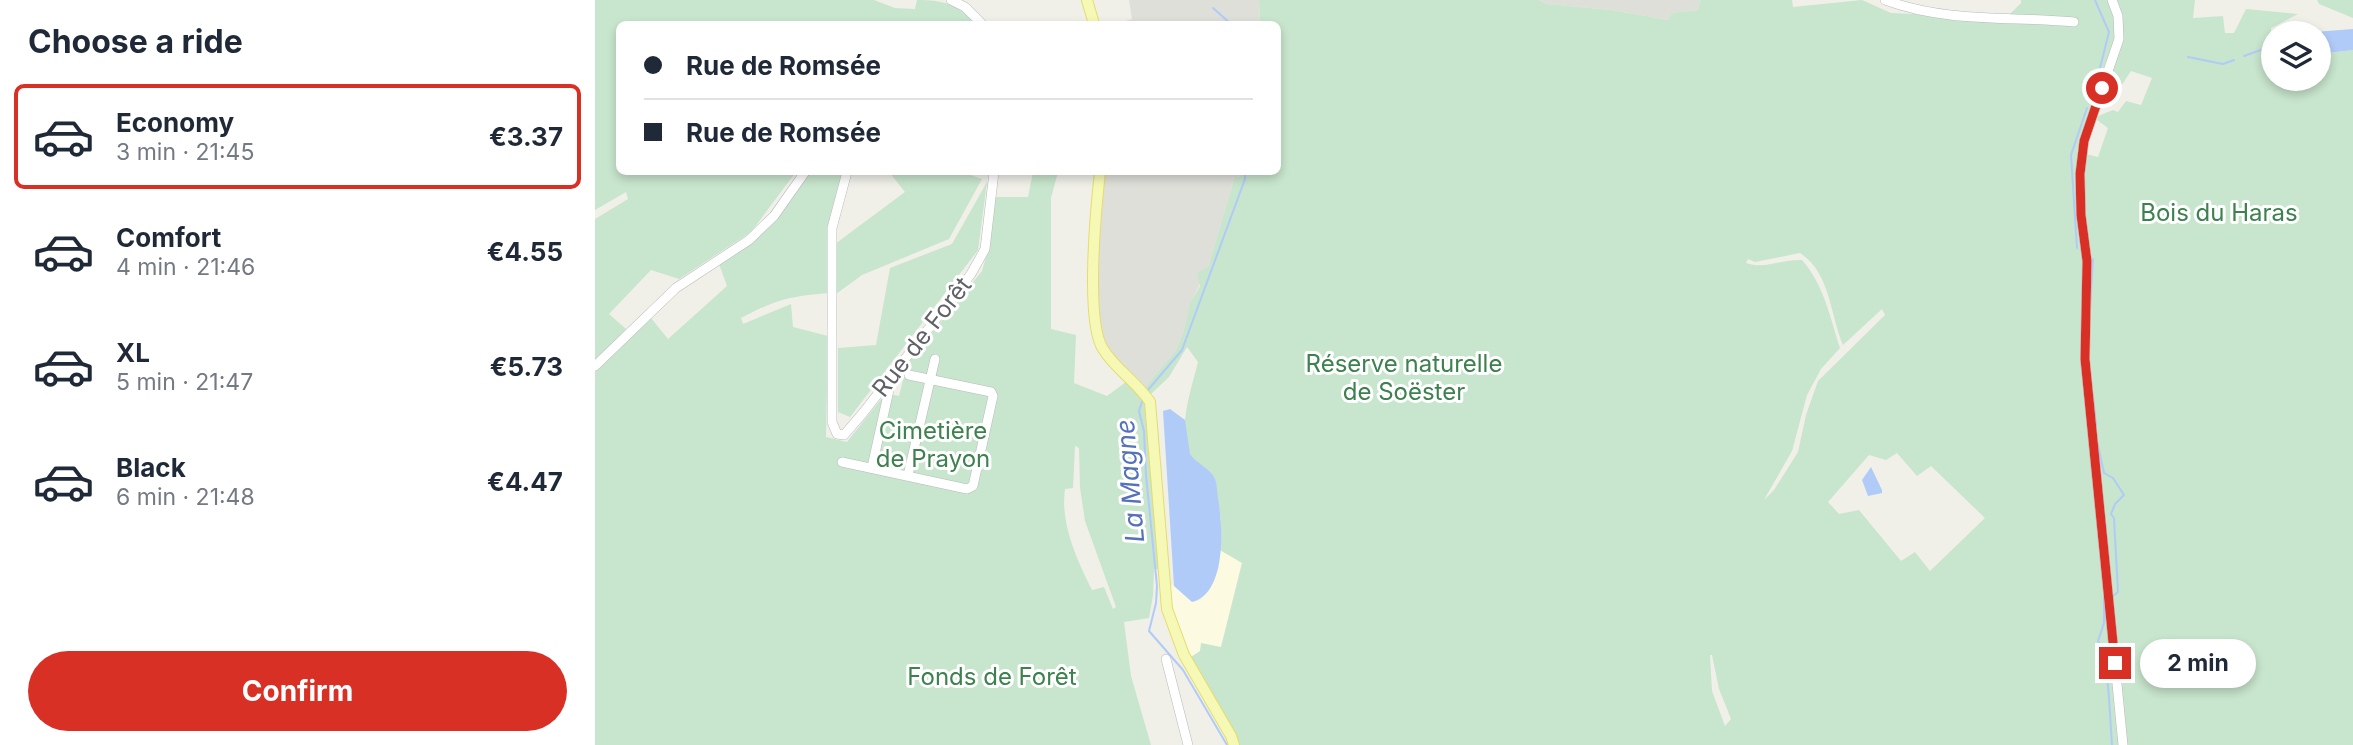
<!DOCTYPE html>
<meta charset="utf-8">
<style>
:root{--surface:#fff;--page:#f2f2f3;--text:#1f2937;--muted:#747a83;--line:#e0e1e3;--accent:#d93025}
body{margin:0;font-family:Inter,sans-serif;background:var(--page);color:var(--text);height:100vh;display:flex;flex-direction:column;font-size:26px;white-space:nowrap}
*{box-sizing:border-box;margin:0}
p{font-size:23px;color:var(--muted)}
.icon{flex:none;width:38px;height:38px;fill:none;stroke:currentColor;stroke-width:2;stroke-linecap:round;stroke-linejoin:round}
.map{position:relative;flex:1;overflow:hidden}
.side{display:flex;flex-direction:column;background:var(--surface);width:595px}
.side>*{flex:none}
.hud{position:absolute;left:21px;top:21px;width:665px;height:154px;border-radius:10px;box-shadow:0 4px 10px #0003;display:grid;align-content:center;height:154px;padding:0 28px;background:var(--surface)}
.controls{position:absolute;left:1666px;top:21px;display:grid;gap:14px}
.controls a{display:grid;place-items:center;width:70px;height:70px;border-radius:50%;background:var(--surface);box-shadow:0 4px 10px #0003;font-size:35px}
.end{position:absolute;width:32px;height:32px;margin:-16px;border:9px solid #d93025;background:#fff;box-shadow:0 0 0 4px #fff}
.from{border-radius:50%}
.bubble{position:absolute;height:49px;border-radius:24px;background:var(--surface);box-shadow:0 4px 10px #0003;font-size:23px;font-weight:700;line-height:49px;text-align:center}
.hud b{display:flex;align-items:center;gap:24px;height:66px;font-size:26px}
.hud b+b{border-top:2px solid var(--line)}
.hud i{width:18px;height:18px;background:var(--text)}
ul{padding:0;list-style:none}
li{display:flex;align-items:center;gap:21px;height:105px;margin:0 14px 10px;padding:0 14px;border:4px solid transparent;border-radius:10px}
li div{flex:1}
li b{display:block;font-size:26px}
li em{font-style:normal;font-weight:700}
li.on{border-color:var(--accent)}
li>.icon{width:63px;height:63px;stroke-width:1.5}
h2{padding:0 28px;font-size:32px;line-height:84px}
.action{display:flex;gap:14px;margin-top:auto;padding:14px 28px}
.action a{flex:1;height:80px;border-radius:42px;background:var(--accent);color:#fff;font-size:28px;font-weight:700;line-height:80px;text-align:center}
main{display:flex;flex:1;min-height:0}
.map>svg:first-child{display:block}
.commercial{fill:#fcfbe2}
.industrial{fill:#dfdfda}
.green{fill:#c8e5cd;fill-rule:evenodd}
.water{fill:#b1cbf8}
.lines{fill:none;stroke-linecap:round;stroke-linejoin:round}
.stream{stroke:#b1cbf8;stroke-width:2}
.minor-casing{stroke:#b8b9bd;stroke-width:10}
.major-casing{stroke:#e6dc6b;stroke-width:12}
.minor{stroke:#fff;stroke-width:9}
.major{stroke:#f6f9b5;stroke-width:10}
.route{stroke:#d93025;stroke-width:9}
.labels{text-anchor:middle;stroke-width:6;stroke-linejoin:round;paint-order:stroke}
.park-label{font-size:24px;fill:#3d814e;stroke:#fff}
.street-label{font-size:24px;fill:#606167;stroke:#fff}
.water-label{font-size:26px;font-style:italic;fill:#5471bb;stroke:#fff}
</style>
<main>
<section class="side">
<h2>Choose a ride</h2>
<ul>
<li class="on"><svg class="icon" aria-label="car" viewBox="0 0 24 24"><path d="M5 17H2v-5l4-1 3-4h7l3 4 3 1v5h-3M9 17h6M6 11h13"/><circle cx="7" cy="17" r="2"/><circle cx="17" cy="17" r="2"/></svg><div><b>Economy</b><p>3 min · 21:45</p></div><em>€3.37</em></li>
<li><svg class="icon" aria-label="car" viewBox="0 0 24 24"><path d="M5 17H2v-5l4-1 3-4h7l3 4 3 1v5h-3M9 17h6M6 11h13"/><circle cx="7" cy="17" r="2"/><circle cx="17" cy="17" r="2"/></svg><div><b>Comfort</b><p>4 min · 21:46</p></div><em>€4.55</em></li>
<li><svg class="icon" aria-label="car" viewBox="0 0 24 24"><path d="M5 17H2v-5l4-1 3-4h7l3 4 3 1v5h-3M9 17h6M6 11h13"/><circle cx="7" cy="17" r="2"/><circle cx="17" cy="17" r="2"/></svg><div><b>XL</b><p>5 min · 21:47</p></div><em>€5.73</em></li>
<li><svg class="icon" aria-label="car" viewBox="0 0 24 24"><path d="M5 17H2v-5l4-1 3-4h7l3 4 3 1v5h-3M9 17h6M6 11h13"/><circle cx="7" cy="17" r="2"/><circle cx="17" cy="17" r="2"/></svg><div><b>Black</b><p>6 min · 21:48</p></div><em>€4.47</em></li>
</ul>
<div class="action"><a>Confirm</a></div>
</section>
<div class="map">
<svg width="1758" height="745" viewBox="0 0 1758 745">
<rect width="100%" height="100%" fill="#f0f0e9"/>
<path class="commercial" d="M 625,550 L 647,563 L 626,648 L 605,651 L 596,657 L 576,616 L 573,584 L 579,586 L 597,602 L 605,600 L 613,592 L 624,567 Z"/>
<g class="industrial">
<path d="M 534,0 L 664,0 L 665,24 L 520,24 L 537,19 Z"/>
<path d="M 943,0 L 1105,0 L 1103,10 L 1076,13 L 1074,20 L 1016,10 L 952,4 Z"/>
<path d="M 507,172 L 646,172 L 645,177 L 640,176 L 613,267 L 595,304 L 588,333 L 581,350 L 550,387 L 509,346 L 502,328 L 501,247 Z"/>
</g>
<g class="green">
<path d="M 0,0 L 279,0 L 300,8 L 320,9 L 322,0 C 350,0 362,5 383,24 L 24,24 L 24,172 L 201,172 L 156,232 L 84,279 L 56,270 L 14,314 L 31,329 L 0,361 L 0,219 L 33,199 L 31,192 L 0,210 Z"/>
<path d="M 664,0 L 943,0 L 952,4 L 1016,10 L 1074,20 L 1076,13 L 1103,10 L 1105,0 L 1197,0 L 1198,7 L 1267,0 L 1296,13 L 1411,18 L 1426,3 L 1426,0 L 1600,0 L 1598,18 L 1628,16 L 1630,33 L 1639,33 L 1651,9 L 1703,14 L 1676,28 L 1678,79 L 1724,79 L 1724,54 L 1758,50 L 1758,745 L 645,745 L 596,657 L 605,651 L 606,643 L 626,647 L 647,563 L 625,550 L 626,519 L 619,477 C 611,470 599,463 594,454 C 582,431 597,386 603,362 L 592,347 L 574,377 L 556,394 L 550,387 L 581,350 L 588,333 L 595,303 L 605,286 L 602,273 L 613,267 L 640,176 L 645,177 L 646,172 L 682,172 L 682,24 L 665,24 ZM 1536,71 L 1557,78 L 1546,105 L 1531,101 L 1523,112 L 1518,110 L 1503,116 L 1502,120 L 1513,128 L 1503,157 L 1482,152 L 1500,96 L 1516,101 ZM 1205,253 C 1235,272 1235,314 1248,345 L 1287,309 L 1290,315 L 1223,381 L 1211,415 L 1203,452 L 1179,490 L 1169,500 L 1197,451 L 1212,395 L 1226,369 L 1245,348 C 1235,317 1229,285 1207,260 C 1185,259 1171,270 1151,263 L 1153,259 L 1160,262 ZM 1302,453 L 1322,476 L 1336,466 L 1390,518 L 1335,571 L 1320,552 L 1306,561 L 1264,510 L 1244,514 L 1233,502 L 1274,455 L 1291,460 ZM 1115,655 L 1117,655 L 1124,689 L 1136,719 L 1130,726 L 1117,691 Z"/>
<path d="M 1722,0 L 1758,0 L 1758,18 L 1724,4 Z"/>
<path d="M 213,172 L 248,172 L 233,233 L 234,293 C 194,296 181,300 146,318 L 148,324 L 196,304 L 198,327 L 233,336 L 231,437 L 252,442 L 291,393 L 304,396 L 312,364 L 387,271 L 395,243 L 398,197 L 433,197 L 438,172 L 463,172 L 456,198 L 456,329 L 481,335 L 479,383 L 512,396 L 531,382 L 550,404 L 565,569 L 559,569 L 558,595 L 554,618 L 529,622 L 536,676 L 556,745 L 0,745 L 0,369 L 56,318 L 73,339 L 132,286 L 124,264 L 153,246 ZM 480,446 L 484,448 L 485,488 L 490,521 L 521,607 L 518,609 L 509,587 L 497,590 C 482,560 465,523 470,489 L 478,488 Z"/>
<path d="M 294,172 L 367,172 L 387,179 L 354,239 L 267,275 L 241,294 L 240,244 L 310,192 Z"/>
<path d="M 392,182 L 383,250 L 255,417 L 243,412 L 243,348 L 281,345 L 295,268 L 357,244 Z"/>
</g>
<g class="water">
<path d="M 1758,29 L 1758,50 L 1724,54 L 1724,33 L 1706,33 Z"/>
<path d="M 575,409 L 590,420 L 595,454 C 601,463 614,468 619,477 C 622,482 622,492 623,498 C 628,526 632,593 597,602 L 579,586 L 568,411 Z"/>
<path d="M 1276,467 L 1287,490 L 1287,493 L 1273,496 L 1267,480 Z"/>
</g>
<g class="lines">
<g class="stream">
<path d="M 1500,0 L 1514,32 L 1503,76"/>
<path d="M 618,8 L 636,24"/>
<path d="M 1649,56 L 1677,46"/>
<path d="M 1593,57 L 1628,64 L 1639,60"/>
<path d="M 1496,95 L 1499,88"/>
<path d="M 1482,248 L 1476,155 L 1492,108"/>
<path d="M 1495,310 L 1498,259"/>
<path d="M 552,391 L 587,350 L 650,179 L 650,172"/>
<path d="M 1498,396 L 1501,425"/>
<path d="M 548,399 L 544,411 L 549,431 L 551,475 L 562,586 L 561,603 L 554,631 L 588,670 L 632,745"/>
<path d="M 1502,441 L 1509,473 L 1518,478 L 1529,495 L 1520,504 L 1516,514 L 1519,518 L 1523,592 L 1518,596"/>
<path d="M 1509,598 L 1509,623 L 1503,641 C 1514,657 1515,722 1517,745"/>
</g>
<g class="minor-casing">
<g id="minor">
<path d="M 356,0 L 370,7 L 387,24"/>
<path d="M 1290,0 C 1352,23 1415,16 1479,22"/>
<path d="M 1517,0 L 1523,16 L 1524,39 L 1489,141 L 1485,174 L 1486,215 L 1492,261 L 1490,359 L 1528,745"/>
<path d="M 252,172 L 237,228 L 237,422 L 242,434 L 249,435 L 268,413 L 376,274 L 390,249 L 399,172"/>
<path d="M 0,366 L 81,288 L 154,240 L 179,216 L 210,172"/>
<path d="M 247,462 L 372,489 L 378,486 L 398,396 L 396,392 L 314,375"/>
<path d="M 277,467 L 296,381"/>
<path d="M 313,475 L 340,359"/>
<path d="M 571,659 L 593,745"/>
</g>
</g>
<g class="major-casing">
<g id="major">
<path d="M 492,0 L 499,24"/>
<path d="M 505,172 C 501,207 490,322 508,349 C 520,369 542,382 555,402 L 572,609 L 589,655 L 636,736 L 639,745"/>
</g>
</g>
<use href="#minor" class="minor"/>
<use href="#major" class="major"/>
</g>
<g class="lines">
<path class="route" d="M 1507,88 L 1489,141 L 1485,174 L 1486,215 L 1492,261 L 1490,359 L 1520,663"/>
</g>
<g class="labels">
<g class="park-label">
<text x="1624" y="221">Bois du Haras</text>
<text x="809" y="372">Réserve naturelle<tspan x="809" dy="28">de Soëster</tspan></text>
<text x="338" y="439">Cimetière<tspan x="338" dy="28">de Prayon</tspan></text>
<text x="397" y="685">Fonds de Forêt</text>
</g>
<g class="street-label">
<text transform="translate(327 337) rotate(-52)" y="8">Rue de Forêt</text>
</g>
<g class="water-label">
<text transform="translate(535 481) rotate(-95)" y="9">La Magne</text>
</g>
</g>
</svg>
<div class="controls">
<a><svg class="icon" aria-label="layers" viewBox="0 0 24 24"><path d="M12 4l9 5-9 5-9-5zM3 14l9 5 9-5"/></svg></a>
</div>
<i class="end from" style="left:1507px;top:88px"></i>
<i class="end" style="left:1520px;top:663px"></i>
<div class="bubble" style="left:1545px;top:639px;width:116px">2 min</div>
<div class="hud">
<b><i class="from"></i>Rue de Romsée</b>
<b><i></i>Rue de Romsée</b>
</div>
</div>
</main>
